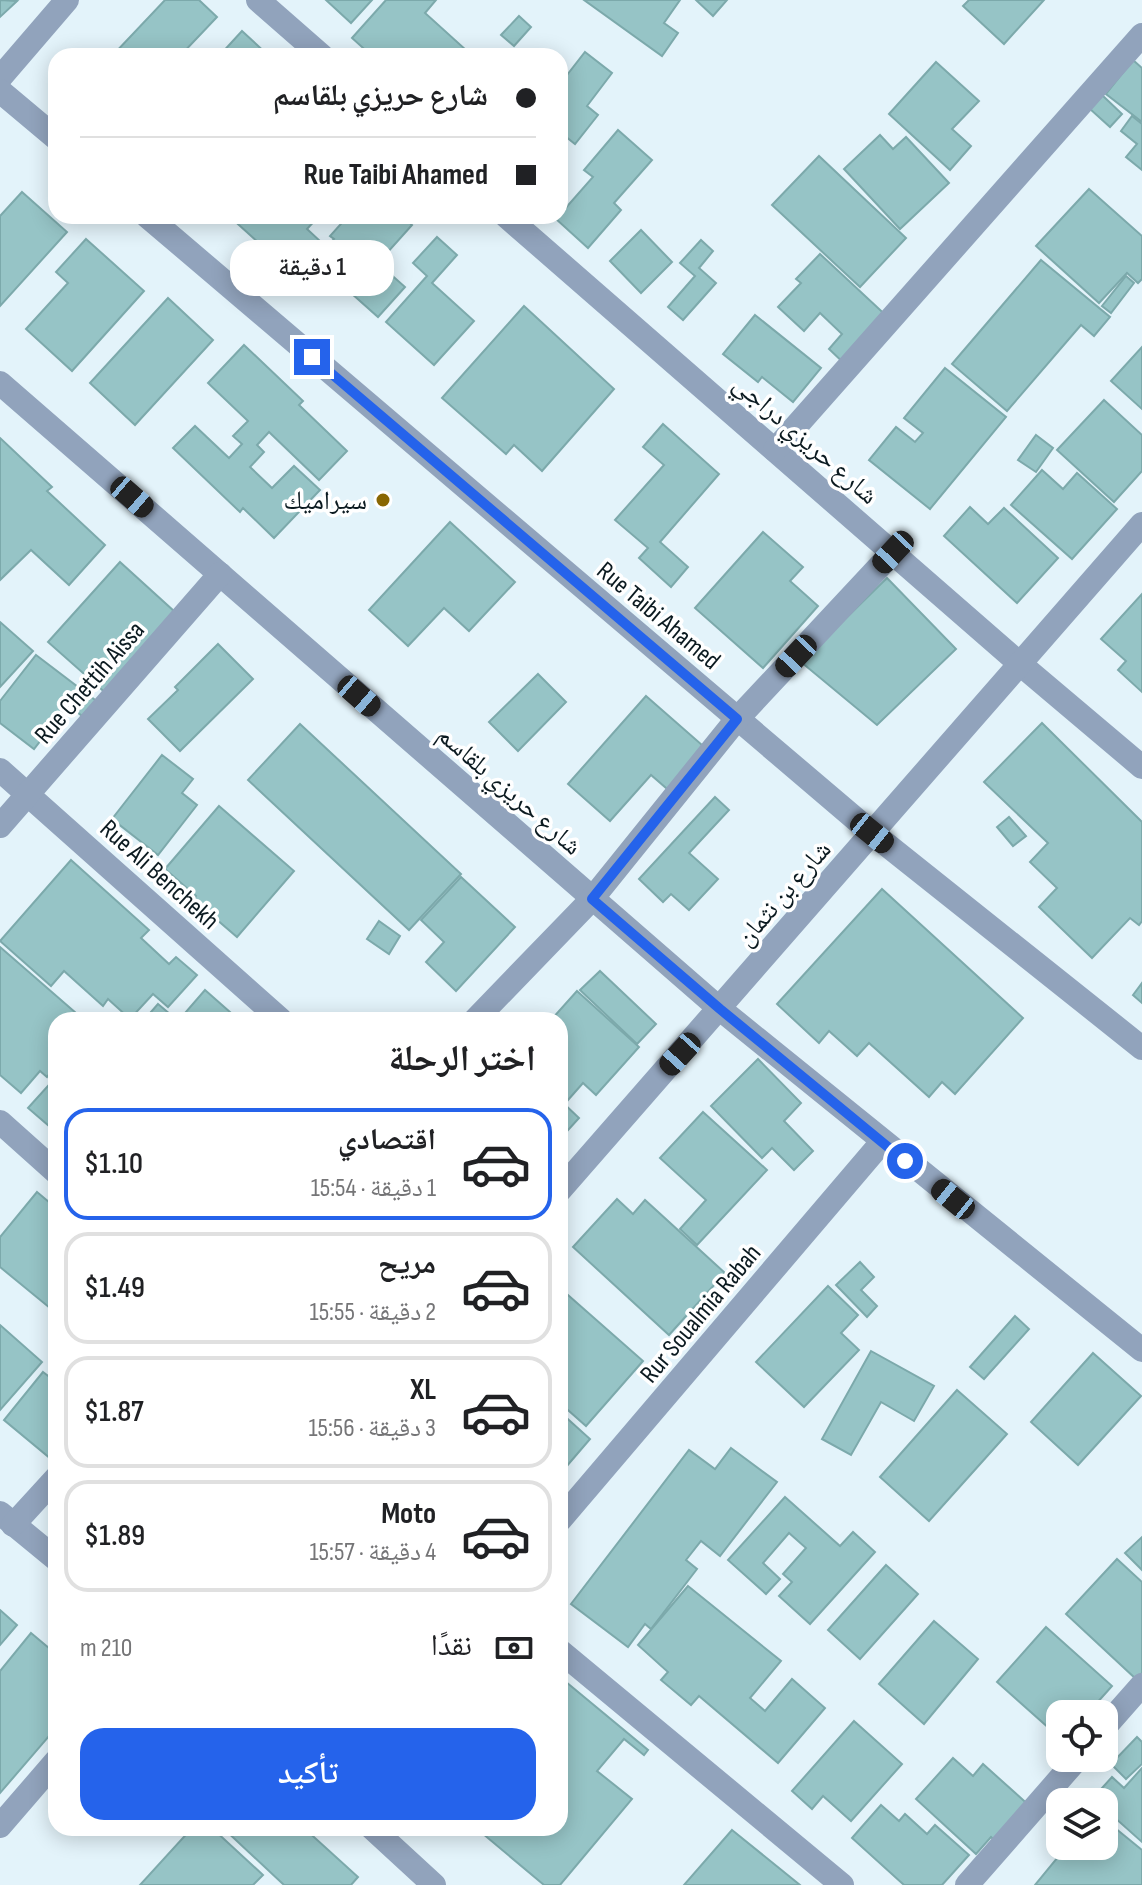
<!DOCTYPE html>
<html lang="ar">
<meta charset="utf-8">
<style>
:root{--surface:#fff;--page:#f6f6f6;--text:#202124;--muted:#757577;--line:#e0e0e0;--accent:#2563eb}
body{margin:0;font-family:"Sofia Sans Condensed","Noto Naskh Arabic",sans-serif;background:var(--page);color:var(--text);direction:rtl;height:100vh;display:flex;flex-direction:column;font-size:30px;white-space:nowrap}
*{box-sizing:border-box;margin:0}
p{font-size:26px;color:var(--muted)}
.icon{flex:none;width:44px;height:44px;fill:none;stroke:currentColor;stroke-width:2;stroke-linecap:round;stroke-linejoin:round}
.map{position:relative;flex:1;overflow:hidden;direction:ltr}
.details{position:absolute;left:48px;top:1012px;width:520px;height:824px;display:flex;flex-direction:column;background:var(--surface);border-radius:24px;box-shadow:0 4px 20px #0003;direction:rtl}
.details>*{flex:none}
.guide{position:absolute;left:48px;top:48px;width:520px;height:176px;border-radius:24px;box-shadow:0 4px 20px #0003;direction:rtl;display:grid;align-content:center;height:176px;padding:0 32px;background:var(--surface)}
.controls{position:absolute;left:1046px;top:1700px;display:grid;gap:16px}
.controls a{display:grid;place-items:center;width:72px;height:72px;border-radius:16px;background:var(--surface);box-shadow:0 4px 20px #0003;font-size:40px}
.end{position:absolute;width:36px;height:36px;margin:-18px;border:10px solid #2563eb;background:#fff;box-shadow:0 0 0 4px #fff}
.from{border-radius:50%}
.bubble{position:absolute;height:56px;border-radius:24px;background:var(--surface);box-shadow:0 4px 20px #0003;font-size:26px;font-weight:600;line-height:56px;text-align:center;direction:rtl}
.car{position:absolute;width:24px;height:48px;margin:-24px -12px;border-radius:10px;box-shadow:0 0 6px 2px #0007;background:linear-gradient(#222 24%,#8ab4d8 0 40%,#222 0 76%,#8ab4d8 0 86%,#222 0)}
.guide b{display:flex;align-items:center;gap:28px;height:76px;font-size:30px}
.guide b+b{border-top:2px solid var(--line)}
.guide i{width:20px;height:20px;background:var(--text)}
ul{padding:0;list-style:none}
li{display:flex;align-items:center;gap:24px;height:112px;margin:0 16px 12px;padding:0 16px;border:4px solid var(--line);border-radius:24px}
li div{flex:1}
li b{display:block;font-size:30px}
li em{font-style:normal;font-weight:600}
li.active{border-color:var(--accent)}
li>.icon{width:72px;height:72px;stroke-width:1.5}
h2{padding:0 32px;font-size:36px;line-height:96px}
.pay{display:flex;align-items:center;gap:20px;height:88px;padding:0 32px;font-size:30px}
.pay p{margin-inline-start:auto}
.button{display:flex;gap:16px;margin-top:auto;padding:16px 32px}
.button a{flex:1;height:92px;border-radius:24px;background:var(--accent);color:#fff;font-size:32px;font-weight:600;line-height:92px;text-align:center}
.map>svg:first-child{display:block}
.building{fill:#96c4c6;stroke:#7ca9ab;stroke-width:2}
.lines{fill:none;stroke-linecap:round;stroke-linejoin:round}
.minor{stroke:#91a3bc;stroke-width:24}
.route{stroke:#2563eb;stroke-width:10}
.poi-dot{fill:#896703;stroke:#fff;stroke-width:3}
.labels{text-anchor:middle;stroke-width:7;stroke-linejoin:round;paint-order:stroke}
.street-label{font-size:26px;fill:#0b1a20;stroke:#fff}
.poi-label{font-size:26px;fill:#0b1a20;stroke:#fff;text-anchor:end}
</style>
<div class="map">
<svg width="1142" height="1885" viewBox="0 0 1142 1885">
<rect width="100%" height="100%" fill="#e3f3fa"/>
<g class="building">
<path d="M 0,0 L 17,1 L 0,17 Z"/>
<path d="M 165,0 L 199,0 L 217,17 L 180,56 L 112,56 Z"/>
<path d="M 326,0 L 372,0 L 351,23 Z"/>
<path d="M 386,0 L 436,0 L 425,13 L 466,50 L 461,56 L 372,56 L 352,38 Z"/>
<path d="M 584,0 L 680,0 L 664,23 L 678,33 L 662,56 Z"/>
<path d="M 696,0 L 727,0 L 713,16 Z"/>
<path d="M 969,0 L 1044,0 L 1004,44 L 963,6 Z"/>
<path d="M 519,16 L 531,27 L 514,46 L 501,35 Z"/>
<path d="M 242,31 L 269,56 L 219,56 Z"/>
<path d="M 585,52 L 612,73 L 587,106 L 598,115 L 575,144 L 560,132 L 560,84 Z"/>
<path d="M 1133,60 L 1142,68 L 1142,122 L 1106,94 Z"/>
<path d="M 936,62 L 979,101 L 952,129 L 971,146 L 950,170 L 889,114 Z"/>
<path d="M 1102,95 L 1122,114 L 1110,127 L 1090,109 Z"/>
<path d="M 1132,116 L 1142,124 L 1142,170 L 1126,157 L 1137,144 L 1121,131 Z"/>
<path d="M 618,130 L 652,160 L 614,203 L 621,210 L 588,248 L 556,219 L 593,177 L 584,170 Z"/>
<path d="M 880,135 L 893,149 L 906,137 L 949,183 L 900,229 L 844,169 Z"/>
<path d="M 819,156 L 906,238 L 860,287 L 772,205 Z"/>
<path d="M 1089,189 L 1142,236 L 1142,279 L 1138,283 L 1127,273 L 1099,303 L 1036,246 Z"/>
<path d="M 22,192 L 67,232 L 0,306 L 0,216 Z"/>
<path d="M 229,216 L 319,216 L 307,229 L 321,242 L 292,273 Z"/>
<path d="M 348,216 L 402,216 L 412,225 L 378,263 L 405,287 L 378,317 L 315,261 L 334,239 L 330,236 Z"/>
<path d="M 641,230 L 672,262 L 641,293 L 610,261 Z"/>
<path d="M 437,237 L 457,255 L 432,283 L 474,321 L 434,365 L 386,322 L 427,276 L 413,263 Z"/>
<path d="M 86,239 L 144,291 L 72,371 L 26,329 L 68,283 L 56,272 Z"/>
<path d="M 701,240 L 713,251 L 699,268 L 716,283 L 683,320 L 668,307 L 695,276 L 680,263 Z"/>
<path d="M 820,254 L 892,321 L 849,368 L 829,349 L 842,334 L 820,313 L 804,331 L 778,307 L 801,283 L 796,279 Z"/>
<path d="M 1041,260 L 1110,317 L 1094,336 L 1081,325 L 1007,411 L 952,364 Z"/>
<path d="M 1126,276 L 1134,283 L 1111,313 L 1102,306 Z"/>
<path d="M 168,298 L 213,340 L 135,425 L 90,383 Z"/>
<path d="M 524,306 L 614,389 L 542,471 L 514,445 L 506,454 L 442,398 Z"/>
<path d="M 755,315 L 821,368 L 793,402 L 762,377 L 758,382 L 723,354 Z"/>
<path d="M 244,345 L 303,401 L 299,405 L 347,451 L 319,480 L 269,432 L 257,445 L 264,452 L 250,467 L 272,488 L 294,466 L 320,490 L 274,538 L 243,508 L 240,512 L 173,448 L 195,426 L 229,458 L 242,444 L 233,436 L 248,421 L 208,383 Z"/>
<path d="M 1142,347 L 1142,409 L 1111,381 Z"/>
<path d="M 945,368 L 1006,417 L 930,509 L 869,460 L 896,427 L 915,442 L 923,433 L 904,418 Z"/>
<path d="M 1104,400 L 1142,435 L 1142,471 L 1114,502 L 1057,450 Z"/>
<path d="M 663,424 L 719,474 L 660,542 L 688,567 L 671,587 L 639,558 L 648,548 L 615,520 L 664,465 L 643,447 Z"/>
<path d="M 1036,435 L 1053,448 L 1036,472 L 1018,460 Z"/>
<path d="M 0,438 L 52,487 L 47,491 L 105,545 L 69,585 L 31,550 L 0,580 Z"/>
<path d="M 1042,470 L 1063,489 L 1077,473 L 1117,509 L 1072,559 L 1011,505 Z"/>
<path d="M 970,507 L 988,524 L 1004,508 L 1058,558 L 1017,603 L 944,536 Z"/>
<path d="M 450,522 L 515,582 L 469,631 L 444,608 L 408,646 L 369,610 Z"/>
<path d="M 763,532 L 803,567 L 790,581 L 818,606 L 763,668 L 695,608 Z"/>
<path d="M 120,562 L 175,612 L 118,704 L 48,642 Z"/>
<path d="M 887,578 L 956,649 L 877,725 L 801,662 Z"/>
<path d="M 1142,594 L 1142,692 L 1118,670 L 1126,661 L 1101,639 Z"/>
<path d="M 0,622 L 33,651 L 0,687 Z"/>
<path d="M 218,644 L 253,679 L 180,751 L 148,719 L 178,690 L 175,687 Z"/>
<path d="M 36,655 L 99,703 L 86,719 L 68,705 L 34,749 L 0,723 L 0,701 Z"/>
<path d="M 538,674 L 566,702 L 518,751 L 489,722 Z"/>
<path d="M 646,696 L 710,752 L 673,794 L 651,775 L 610,821 L 568,784 Z"/>
<path d="M 1042,723 L 1142,822 L 1142,921 L 1139,925 L 1130,918 L 1092,958 L 1039,907 L 1057,888 L 1030,862 L 1048,843 L 984,782 Z"/>
<path d="M 300,724 L 461,874 L 409,930 L 248,780 Z"/>
<path d="M 162,755 L 193,779 L 182,793 L 197,805 L 158,855 L 112,819 Z"/>
<path d="M 715,797 L 729,810 L 689,853 L 718,879 L 689,910 L 671,894 L 663,902 L 639,879 Z"/>
<path d="M 219,806 L 294,871 L 237,937 L 194,900 L 196,896 L 165,869 Z"/>
<path d="M 1009,817 L 1026,836 L 1013,846 L 997,827 Z"/>
<path d="M 71,860 L 149,930 L 141,938 L 169,964 L 176,957 L 197,975 L 168,1007 L 153,994 L 130,1019 L 108,999 L 103,1006 L 64,971 L 51,986 L 0,941 Z"/>
<path d="M 461,877 L 515,927 L 456,991 L 426,962 L 444,942 L 421,920 Z"/>
<path d="M 882,889 L 1023,1018 L 955,1094 L 942,1082 L 929,1097 L 869,1043 L 857,1056 L 829,1031 L 819,1043 L 777,1004 Z"/>
<path d="M 379,921 L 400,936 L 389,954 L 367,939 Z"/>
<path d="M 0,947 L 84,1020 L 56,1020 L 56,1066 L 47,1077 L 40,1071 L 21,1093 L 0,1075 Z"/>
<path d="M 600,971 L 656,1024 L 637,1044 L 580,990 Z"/>
<path d="M 1142,983 L 1142,1003 L 1133,995 Z"/>
<path d="M 205,990 L 239,1020 L 179,1020 Z"/>
<path d="M 577,991 L 639,1047 L 596,1095 L 583,1083 L 568,1100 L 560,1093 L 560,1020 L 551,1020 Z"/>
<path d="M 158,1004 L 177,1020 L 144,1020 Z"/>
<path d="M 758,1059 L 801,1103 L 784,1121 L 813,1151 L 794,1170 L 772,1148 L 762,1158 L 711,1106 Z"/>
<path d="M 56,1077 L 56,1132 L 28,1108 Z"/>
<path d="M 560,1100 L 579,1118 L 560,1139 Z"/>
<path d="M 703,1112 L 767,1170 L 697,1245 L 680,1229 L 706,1200 L 660,1158 Z"/>
<path d="M 37,1192 L 56,1208 L 56,1313 L 0,1267 L 0,1237 Z"/>
<path d="M 617,1199 L 633,1214 L 645,1200 L 725,1273 L 669,1335 L 573,1247 Z"/>
<path d="M 860,1262 L 874,1277 L 861,1290 L 877,1306 L 867,1317 L 836,1285 Z"/>
<path d="M 828,1286 L 858,1315 L 841,1333 L 859,1350 L 804,1407 L 756,1362 Z"/>
<path d="M 560,1288 L 643,1361 L 586,1426 L 560,1403 Z"/>
<path d="M 1015,1316 L 1029,1329 L 984,1379 L 970,1367 Z"/>
<path d="M 0,1325 L 42,1362 L 0,1410 Z"/>
<path d="M 871,1351 L 934,1386 L 914,1421 L 881,1402 L 851,1455 L 822,1439 Z"/>
<path d="M 1093,1353 L 1141,1396 L 1078,1465 L 1031,1422 Z"/>
<path d="M 43,1372 L 56,1382 L 56,1453 L 51,1459 L 4,1420 Z"/>
<path d="M 957,1390 L 1007,1434 L 929,1521 L 880,1477 Z"/>
<path d="M 560,1412 L 590,1439 L 560,1474 Z"/>
<path d="M 731,1448 L 777,1482 L 720,1556 L 701,1541 L 686,1560 L 697,1569 L 651,1629 L 645,1624 L 628,1647 L 571,1604 L 689,1450 L 715,1469 Z"/>
<path d="M 785,1497 L 840,1546 L 853,1532 L 875,1552 L 810,1624 L 779,1596 L 792,1582 L 783,1574 L 806,1548 L 789,1533 L 763,1563 L 780,1579 L 766,1594 L 728,1560 Z"/>
<path d="M 1142,1537 L 1142,1570 L 1125,1553 Z"/>
<path d="M 1117,1559 L 1142,1582 L 1142,1673 L 1136,1679 L 1066,1614 Z"/>
<path d="M 886,1565 L 918,1594 L 860,1659 L 828,1630 Z"/>
<path d="M 688,1586 L 781,1661 L 750,1698 L 765,1711 L 792,1679 L 825,1708 L 778,1763 L 699,1696 L 691,1705 L 661,1680 L 668,1672 L 638,1645 Z"/>
<path d="M 0,1610 L 17,1625 L 0,1645 Z"/>
<path d="M 934,1621 L 978,1659 L 924,1724 L 879,1684 Z"/>
<path d="M 1046,1627 L 1112,1686 L 1087,1714 L 1060,1714 L 1060,1738 L 997,1682 Z"/>
<path d="M 31,1633 L 56,1654 L 56,1728 L 0,1793 L 0,1671 Z"/>
<path d="M 560,1677 L 648,1750 L 644,1755 L 624,1739 L 597,1771 L 632,1799 L 560,1885 L 544,1885 L 476,1828 L 560,1828 Z"/>
<path d="M 854,1721 L 902,1764 L 851,1821 L 823,1796 L 812,1809 L 792,1791 Z"/>
<path d="M 1137,1737 L 1142,1742 L 1142,1764 L 1126,1779 L 1111,1764 Z"/>
<path d="M 953,1758 L 973,1776 L 983,1764 L 1032,1808 L 999,1845 L 991,1837 L 976,1854 L 916,1799 Z"/>
<path d="M 1142,1768 L 1142,1842 L 1104,1808 L 1104,1802 L 1098,1802 L 1093,1798 L 1112,1777 L 1124,1788 Z"/>
<path d="M 881,1805 L 899,1821 L 905,1814 L 927,1834 L 935,1825 L 969,1855 L 942,1885 L 904,1885 L 852,1838 Z"/>
<path d="M 1104,1819 L 1142,1850 L 1142,1885 L 1035,1885 L 1067,1846 L 1104,1846 Z"/>
<path d="M 192,1828 L 212,1828 L 263,1875 L 253,1885 L 140,1885 Z"/>
<path d="M 223,1828 L 304,1828 L 358,1877 L 351,1885 L 284,1885 Z"/>
<path d="M 732,1830 L 800,1885 L 684,1885 Z"/>
</g>
<g class="lines">
<g class="minor">
<path d="M 258,0 L 322,56"/>
<path d="M 0,78 L 67,0"/>
<path d="M 0,91 L 56,138"/>
<path d="M 147,216 L 872,833 L 1142,1048"/>
<path d="M 506,216 L 1019,663 L 1142,767"/>
<path d="M 0,383 L 720,1009 L 1142,1350"/>
<path d="M 775,450 L 1142,35"/>
<path d="M 0,770 L 281,1020"/>
<path d="M 0,826 L 220,574"/>
<path d="M 475,1020 L 592,899 L 737,719 L 893,552"/>
<path d="M 0,1122 L 56,1172"/>
<path d="M 560,1190 L 1142,524"/>
<path d="M 0,1513 L 56,1559"/>
<path d="M 560,1520 L 882,1142"/>
<path d="M 13,1525 L 56,1478"/>
<path d="M 560,1651 L 842,1885"/>
<path d="M 1104,1728 L 1142,1685"/>
<path d="M 0,1826 L 56,1761"/>
<path d="M 372,1828 L 434,1885"/>
<path d="M 967,1885 L 1078,1758"/>
</g>
</g>
<g class="lines">
<path class="route" d="M 312,357 L 737,719 L 592,899 L 720,1009 L 905,1161"/>
</g>
<circle class="poi-dot" cx="383" cy="500" r="8"/>
<g class="labels">
<g class="street-label">
<text transform="translate(806 439) rotate(41)" y="9">شارع حريزي دراجي</text>
<text transform="translate(659 615) rotate(40)" y="9">Rue Taibi Ahamed</text>
<text transform="translate(89 682) rotate(-49)" y="9">Rue Chettih Aissa</text>
<text transform="translate(510 790) rotate(41)" y="9">شارع حريزي بلقاسم</text>
<text transform="translate(160 874) rotate(42)" y="9">Rue Ali Benchekh</text>
<text transform="translate(783 893) rotate(-49)" y="9">شارع بن نثمان</text>
<text transform="translate(700 1313) rotate(-50)" y="9">Rur Soualmia Rabah</text>
</g>
<g class="poi-label">
<text x="367" y="509">سيراميك</text>
</g>
</g>
</svg>
<div class="controls">
<a><svg class="icon" aria-label="locate" viewBox="0 0 24 24"><circle cx="12" cy="12" r="6"/><path d="M12 2v4M12 18v4M2 12h4M18 12h4"/></svg></a>
<a><svg class="icon" aria-label="layers" viewBox="0 0 24 24"><path d="M12 4l9 5-9 5-9-5zM3 14l9 5 9-5"/></svg></a>
</div>
<i class="end from" style="left:905px;top:1161px"></i>
<i class="end" style="left:312px;top:357px"></i>
<div class="bubble" style="left:230px;top:240px;width:164px">1 دقيقة</div>
<i class="car" style="left:132px;top:497px;rotate:131deg"></i>
<i class="car" style="left:893px;top:552px;rotate:223deg"></i>
<i class="car" style="left:796px;top:656px;rotate:223deg"></i>
<i class="car" style="left:359px;top:696px;rotate:131deg"></i>
<i class="car" style="left:872px;top:833px;rotate:129deg"></i>
<i class="car" style="left:680px;top:1054px;rotate:222deg"></i>
<i class="car" style="left:953px;top:1199px;rotate:309deg"></i>
<div class="guide">
<b><i class="from"></i>شارع حريزي بلقاسم</b>
<b><i></i>Rue Taibi Ahamed</b>
</div>
<section class="details">
<h2>اختر الرحلة</h2>
<ul>
<li class="active"><svg class="icon" aria-label="car" viewBox="0 0 24 24"><path d="M5 17H2v-5l4-1 3-4h7l3 4 3 1v5h-3M9 17h6M6 11h13"/><circle cx="7" cy="17" r="2"/><circle cx="17" cy="17" r="2"/></svg><div><b>اقتصادي</b><p>1 دقيقة · 15:54</p></div><em>$1.10</em></li>
<li><svg class="icon" aria-label="car" viewBox="0 0 24 24"><path d="M5 17H2v-5l4-1 3-4h7l3 4 3 1v5h-3M9 17h6M6 11h13"/><circle cx="7" cy="17" r="2"/><circle cx="17" cy="17" r="2"/></svg><div><b>مريح</b><p>2 دقيقة · 15:55</p></div><em>$1.49</em></li>
<li><svg class="icon" aria-label="car" viewBox="0 0 24 24"><path d="M5 17H2v-5l4-1 3-4h7l3 4 3 1v5h-3M9 17h6M6 11h13"/><circle cx="7" cy="17" r="2"/><circle cx="17" cy="17" r="2"/></svg><div><b>XL</b><p>3 دقيقة · 15:56</p></div><em>$1.87</em></li>
<li><svg class="icon" aria-label="car" viewBox="0 0 24 24"><path d="M5 17H2v-5l4-1 3-4h7l3 4 3 1v5h-3M9 17h6M6 11h13"/><circle cx="7" cy="17" r="2"/><circle cx="17" cy="17" r="2"/></svg><div><b>Moto</b><p>4 دقيقة · 15:57</p></div><em>$1.89</em></li>
</ul>
<div class="pay"><svg class="icon" aria-label="cash" viewBox="0 0 24 24"><path d="M3 7h18v10H3z"/><circle cx="12" cy="12" r="2"/></svg>نقدًا<p>210 m</p></div>
<div class="button"><a>تأكيد</a></div>
</section>
</div>
